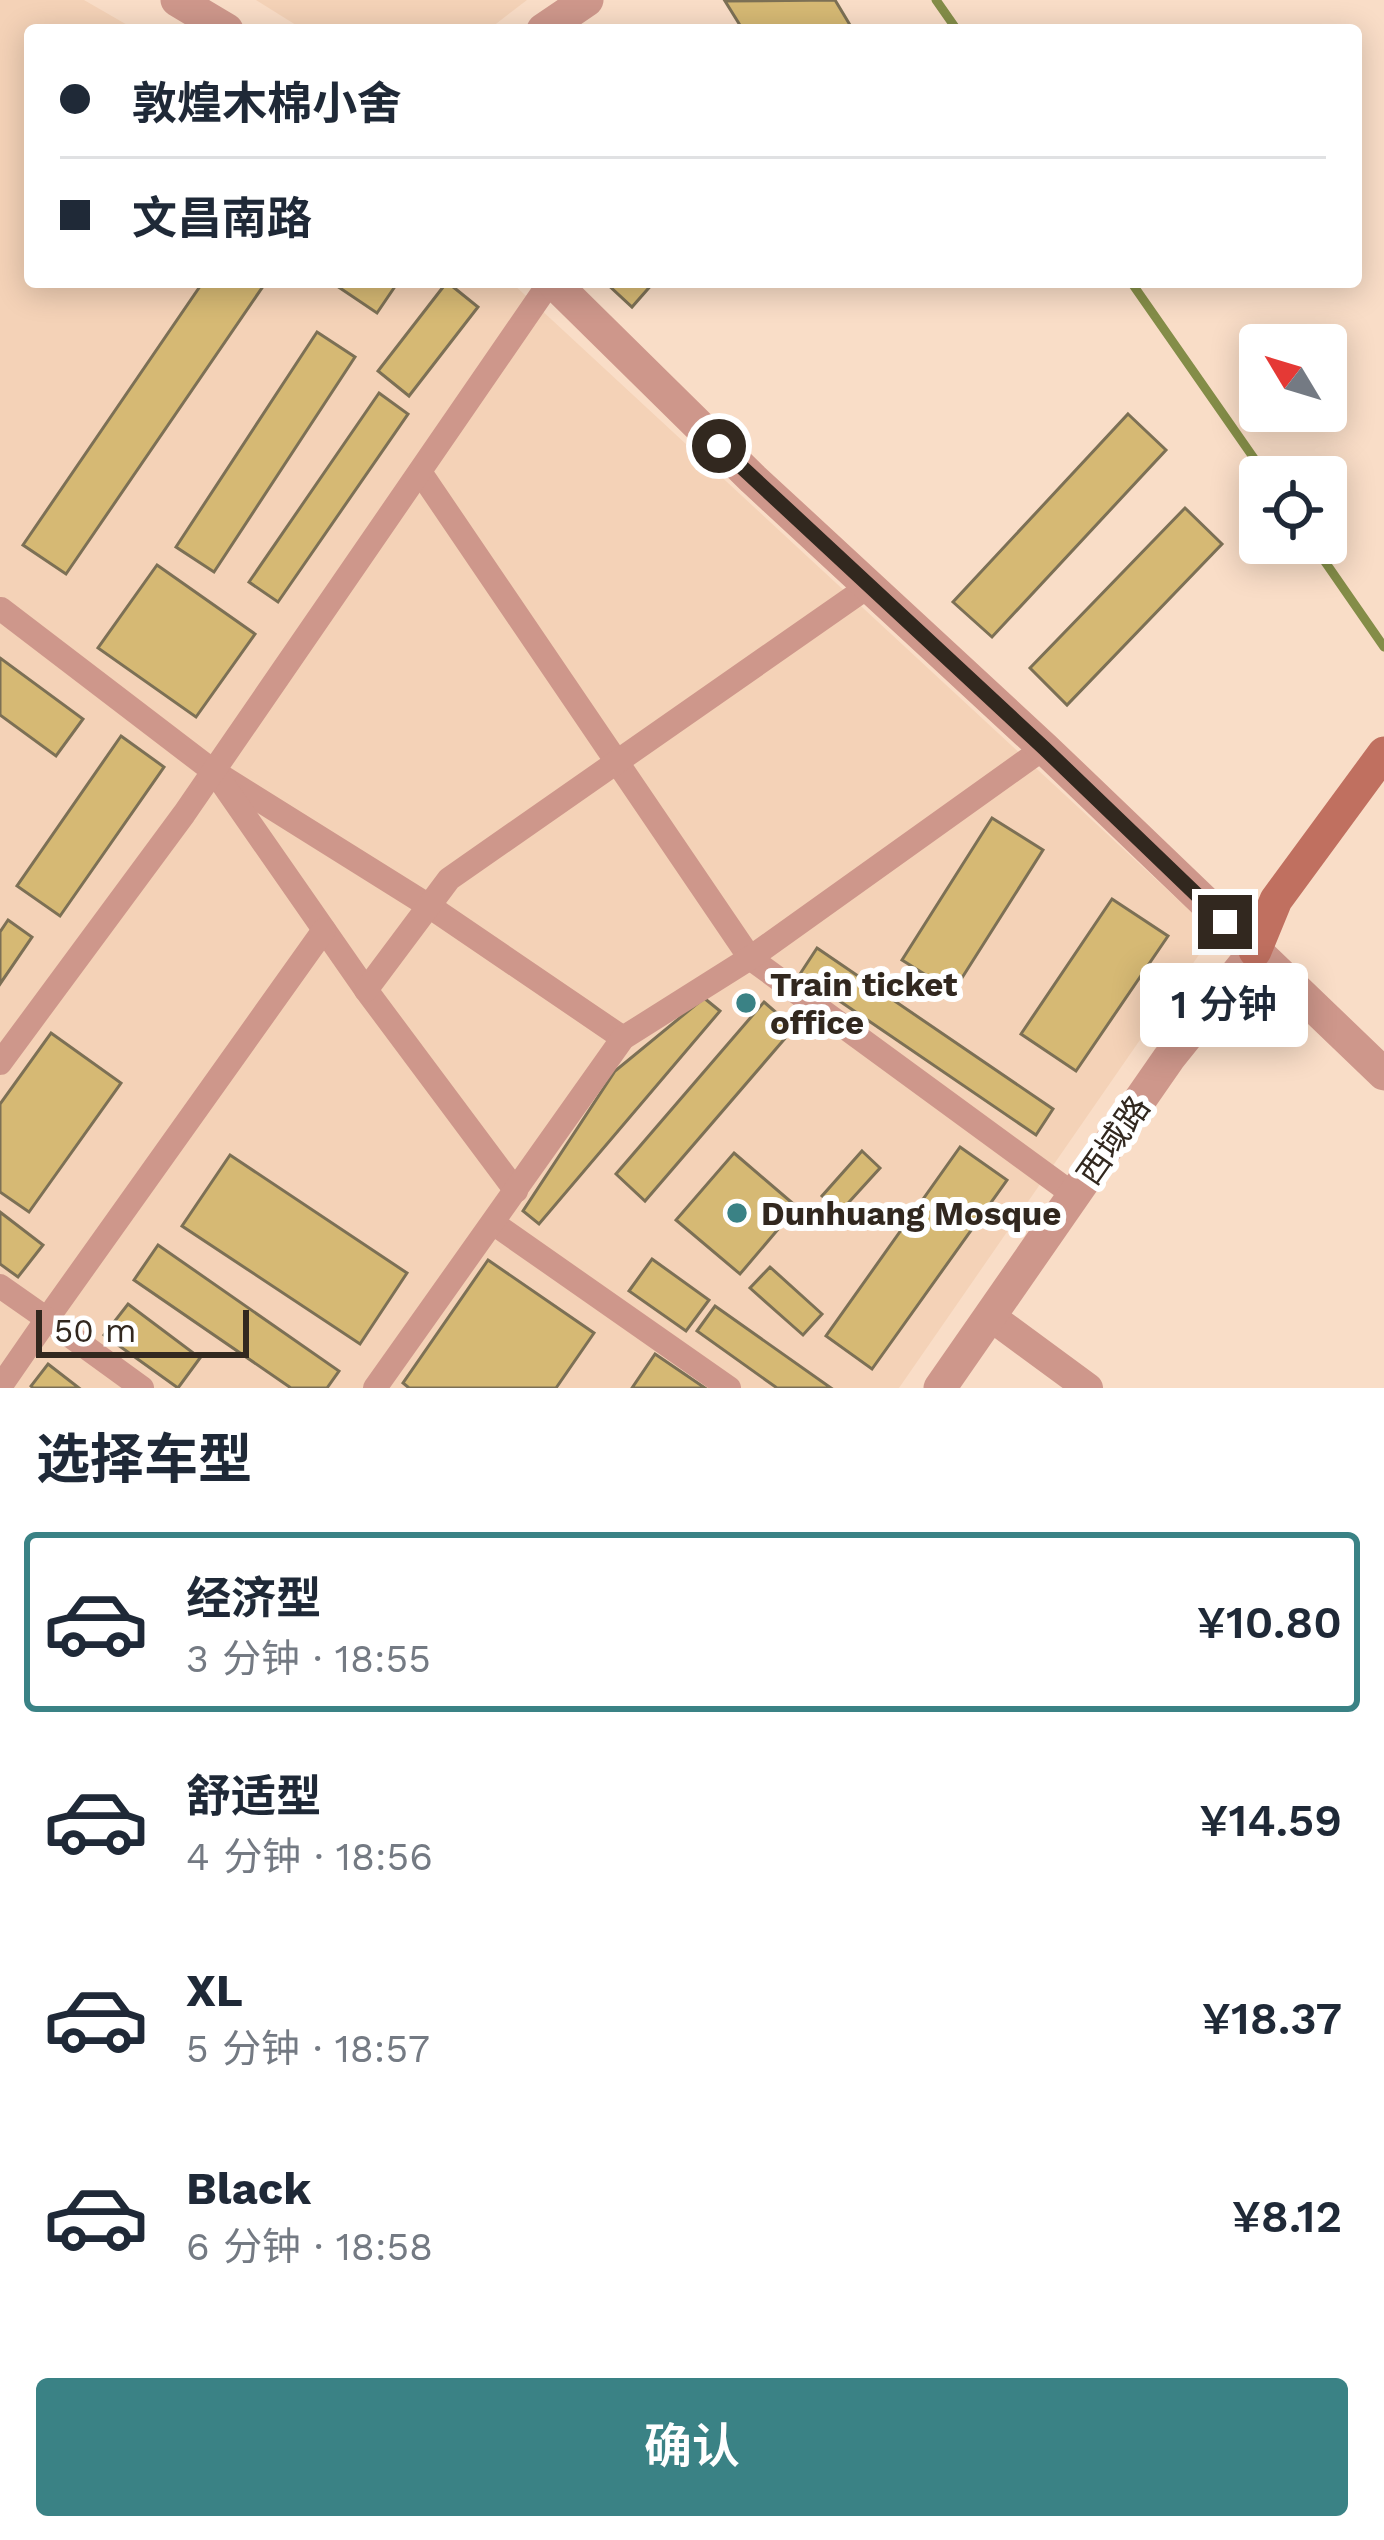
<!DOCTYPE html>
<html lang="zh">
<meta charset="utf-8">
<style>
:root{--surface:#fff;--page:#f2f2f3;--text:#1f2937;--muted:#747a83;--line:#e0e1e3;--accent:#3a8285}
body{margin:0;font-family:"Work Sans","Noto Sans SC",sans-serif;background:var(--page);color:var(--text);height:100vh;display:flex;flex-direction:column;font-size:45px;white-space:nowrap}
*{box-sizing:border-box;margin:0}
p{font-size:39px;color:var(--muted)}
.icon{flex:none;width:66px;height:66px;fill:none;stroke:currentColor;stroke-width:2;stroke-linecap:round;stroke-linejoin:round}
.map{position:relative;height:1388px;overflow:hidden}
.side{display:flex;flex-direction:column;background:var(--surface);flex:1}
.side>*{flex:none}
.hud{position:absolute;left:24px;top:24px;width:1338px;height:264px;border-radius:12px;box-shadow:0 6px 30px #0003;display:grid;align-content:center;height:264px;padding:0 36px;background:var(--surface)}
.needle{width:78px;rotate:308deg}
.buttons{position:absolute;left:1239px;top:324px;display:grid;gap:24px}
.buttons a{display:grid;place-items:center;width:108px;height:108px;border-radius:12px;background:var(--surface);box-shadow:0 6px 30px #0003;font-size:60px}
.scale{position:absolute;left:36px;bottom:30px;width:213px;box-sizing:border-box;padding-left:12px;border:6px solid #32281f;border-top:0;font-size:33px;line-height:42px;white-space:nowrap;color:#32281f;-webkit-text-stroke:9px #fff;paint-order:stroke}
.end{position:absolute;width:54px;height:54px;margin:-27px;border:15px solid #32281f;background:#fff;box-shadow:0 0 0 6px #fff}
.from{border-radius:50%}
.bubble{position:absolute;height:84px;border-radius:12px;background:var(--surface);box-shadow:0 6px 30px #0003;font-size:39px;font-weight:600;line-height:84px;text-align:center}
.hud b{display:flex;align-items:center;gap:42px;height:114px;font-size:45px}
.hud b+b{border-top:3px solid var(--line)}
.hud i{width:30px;height:30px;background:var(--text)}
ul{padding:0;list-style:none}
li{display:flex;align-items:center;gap:36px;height:180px;margin:0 24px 18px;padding:0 12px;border:6px solid transparent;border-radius:12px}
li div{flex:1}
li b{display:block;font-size:45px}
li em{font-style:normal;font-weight:600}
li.current{border-color:var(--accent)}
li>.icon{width:108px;height:108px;stroke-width:1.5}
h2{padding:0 36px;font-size:54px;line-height:144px}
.primary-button{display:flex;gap:24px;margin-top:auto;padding:24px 36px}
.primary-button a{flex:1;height:138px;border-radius:12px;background:var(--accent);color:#fff;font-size:48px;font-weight:600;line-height:138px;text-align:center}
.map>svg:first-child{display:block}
.built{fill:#f4d2b7}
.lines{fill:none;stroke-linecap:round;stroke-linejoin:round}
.stream{stroke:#848d48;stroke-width:9}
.building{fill:#d6b974;stroke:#7c7055;stroke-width:3}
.pedestrian{stroke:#ce978b;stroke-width:24}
.minor{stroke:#ce978b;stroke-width:30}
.tertiary{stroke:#ce978b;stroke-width:33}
.secondary{stroke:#c07060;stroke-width:33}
.route{stroke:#32281f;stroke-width:15}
.poi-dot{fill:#3a8285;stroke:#fff;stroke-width:4.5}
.labels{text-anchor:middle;stroke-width:12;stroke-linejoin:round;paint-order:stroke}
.poi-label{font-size:33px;font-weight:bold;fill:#32281f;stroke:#fff;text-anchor:start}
.street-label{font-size:33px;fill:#32281f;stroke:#fff}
</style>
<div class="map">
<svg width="1384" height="1388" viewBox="0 0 1384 1388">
<rect width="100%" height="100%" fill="#f9ddc7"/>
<g class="built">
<path d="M 0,0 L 84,0 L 136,30 L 30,30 L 30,282 L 511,282 L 1214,933 L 899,1388 L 0,1388 Z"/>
<path d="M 256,0 L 527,0 L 488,30 L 304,30 Z"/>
</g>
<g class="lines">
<g class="stream">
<path d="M 936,0 L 957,30"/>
<path d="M 1131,282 L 1267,477"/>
<path d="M 1312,543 L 1384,647"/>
</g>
</g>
<g class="building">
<path d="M 835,0 L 853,30 L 743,30 L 725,1 Z"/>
<path d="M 203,282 L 266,282 L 66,574 L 23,545 Z"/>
<path d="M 331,282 L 398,282 L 377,313 Z"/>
<path d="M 447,282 L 478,307 L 409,396 L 378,371 Z"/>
<path d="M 605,282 L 654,282 L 632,307 Z"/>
<path d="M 317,332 L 355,357 L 214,572 L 176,547 Z"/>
<path d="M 379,393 L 408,414 L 278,602 L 249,582 Z"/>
<path d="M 1128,414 L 1166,450 L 992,637 L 953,602 Z"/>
<path d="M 1185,508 L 1222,544 L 1067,705 L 1030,668 Z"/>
<path d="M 157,565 L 255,634 L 196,717 L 98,648 Z"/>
<path d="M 0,658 L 83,719 L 56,756 L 0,715 Z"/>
<path d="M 121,736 L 164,767 L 60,916 L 17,886 Z"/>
<path d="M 992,818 L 1043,850 L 953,992 L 902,960 Z"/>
<path d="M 1112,899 L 1168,936 L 1076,1071 L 1021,1034 Z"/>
<path d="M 8,920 L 32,937 L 0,984 L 0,932 Z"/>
<path d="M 817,948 L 1053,1109 L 1036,1135 L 800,974 Z"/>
<path d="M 704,998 L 720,1011 L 539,1224 L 523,1211 L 615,1071 Z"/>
<path d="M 764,1002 L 794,1028 L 645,1201 L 616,1174 Z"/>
<path d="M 51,1033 L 121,1083 L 29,1212 L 0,1192 L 0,1104 Z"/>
<path d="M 960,1147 L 1007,1180 L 872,1369 L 826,1336 Z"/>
<path d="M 862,1151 L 880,1168 L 840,1212 L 822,1196 Z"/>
<path d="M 734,1153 L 797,1207 L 740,1274 L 676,1220 Z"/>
<path d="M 230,1155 L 407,1273 L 360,1344 L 182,1226 Z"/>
<path d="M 0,1212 L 43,1245 L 18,1277 L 0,1264 Z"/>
<path d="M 158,1245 L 339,1371 L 327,1388 L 291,1388 L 134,1280 Z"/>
<path d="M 652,1259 L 709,1300 L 686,1331 L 629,1291 Z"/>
<path d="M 488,1260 L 594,1333 L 556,1388 L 409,1388 L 403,1383 Z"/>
<path d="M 770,1267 L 822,1314 L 803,1335 L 750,1288 Z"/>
<path d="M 128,1304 L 200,1358 L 178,1388 L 104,1335 Z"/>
<path d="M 715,1306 L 831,1388 L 777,1388 L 697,1331 Z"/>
<path d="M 655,1354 L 705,1388 L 632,1388 Z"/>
<path d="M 48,1364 L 79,1388 L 33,1388 L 31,1386 Z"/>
</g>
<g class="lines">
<g class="pedestrian">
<path d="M 420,472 L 750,958 L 1074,1195"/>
<path d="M 1,609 L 213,771 L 429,906 L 623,1038"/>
<path d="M 222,783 L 366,990 L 516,1191"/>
<path d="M 366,990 L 449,879 L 869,586"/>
<path d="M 0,1063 L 184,814 L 550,282"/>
<path d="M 493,1223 L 729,1388"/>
<path d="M 0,1286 L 47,1319 L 324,930"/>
<path d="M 0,1387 L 47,1319 L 142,1388"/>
<path d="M 375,1388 L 623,1038 L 750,958 L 1044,748"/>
</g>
<path class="minor" d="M 990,1316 L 1088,1388"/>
<g class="tertiary">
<path d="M 177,0 L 227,30"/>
<path d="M 543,30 L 587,0"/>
<path d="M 553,282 L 753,479 L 1044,748 L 1384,1074"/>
<path d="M 940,1388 L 1169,1058 L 1255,951"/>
</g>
<path class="secondary" d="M 1255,951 L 1276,900 L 1384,753"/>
</g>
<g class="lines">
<path class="route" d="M 719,446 L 1044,748 L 1225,922"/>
</g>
<g class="poi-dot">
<circle cx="746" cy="1003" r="12"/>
<circle cx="737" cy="1213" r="12"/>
</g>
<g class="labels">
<g class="poi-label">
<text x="770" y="996">Train ticket<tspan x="770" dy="38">office</tspan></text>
<text x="761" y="1225">Dunhuang Mosque</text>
</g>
<g class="street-label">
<text transform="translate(1113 1140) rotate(-55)" y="12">西域路</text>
</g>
</g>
</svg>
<div class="buttons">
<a><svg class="needle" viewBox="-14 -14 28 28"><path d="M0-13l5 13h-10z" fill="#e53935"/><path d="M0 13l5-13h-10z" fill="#747a83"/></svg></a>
<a><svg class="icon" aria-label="locate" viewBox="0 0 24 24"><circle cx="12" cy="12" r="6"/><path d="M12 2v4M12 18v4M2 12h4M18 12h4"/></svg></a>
</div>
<div class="scale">50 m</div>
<i class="end from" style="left:719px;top:446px"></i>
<i class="end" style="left:1225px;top:922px"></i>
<div class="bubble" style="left:1140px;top:963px;width:168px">1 分钟</div>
<div class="hud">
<b><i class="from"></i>敦煌木棉小舍</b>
<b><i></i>文昌南路</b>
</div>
</div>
<section class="side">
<h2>选择车型</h2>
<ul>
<li class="current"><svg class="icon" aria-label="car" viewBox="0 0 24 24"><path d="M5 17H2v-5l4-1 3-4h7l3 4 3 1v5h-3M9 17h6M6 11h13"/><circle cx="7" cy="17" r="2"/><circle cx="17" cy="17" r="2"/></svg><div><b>经济型</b><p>3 分钟 · 18:55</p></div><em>¥10.80</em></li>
<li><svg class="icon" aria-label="car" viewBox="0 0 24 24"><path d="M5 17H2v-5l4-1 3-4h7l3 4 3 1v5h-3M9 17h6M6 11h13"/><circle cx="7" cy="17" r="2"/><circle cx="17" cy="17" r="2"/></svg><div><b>舒适型</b><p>4 分钟 · 18:56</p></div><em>¥14.59</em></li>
<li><svg class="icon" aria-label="car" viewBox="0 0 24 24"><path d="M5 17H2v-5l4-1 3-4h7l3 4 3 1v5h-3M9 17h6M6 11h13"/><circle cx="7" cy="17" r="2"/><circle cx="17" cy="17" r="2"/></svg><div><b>XL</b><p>5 分钟 · 18:57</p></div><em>¥18.37</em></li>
<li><svg class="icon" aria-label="car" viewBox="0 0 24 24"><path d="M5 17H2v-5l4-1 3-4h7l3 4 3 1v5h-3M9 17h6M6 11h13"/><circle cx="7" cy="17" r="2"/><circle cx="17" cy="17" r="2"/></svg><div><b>Black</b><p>6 分钟 · 18:58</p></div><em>¥8.12</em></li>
</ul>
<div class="primary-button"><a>确认</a></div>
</section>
